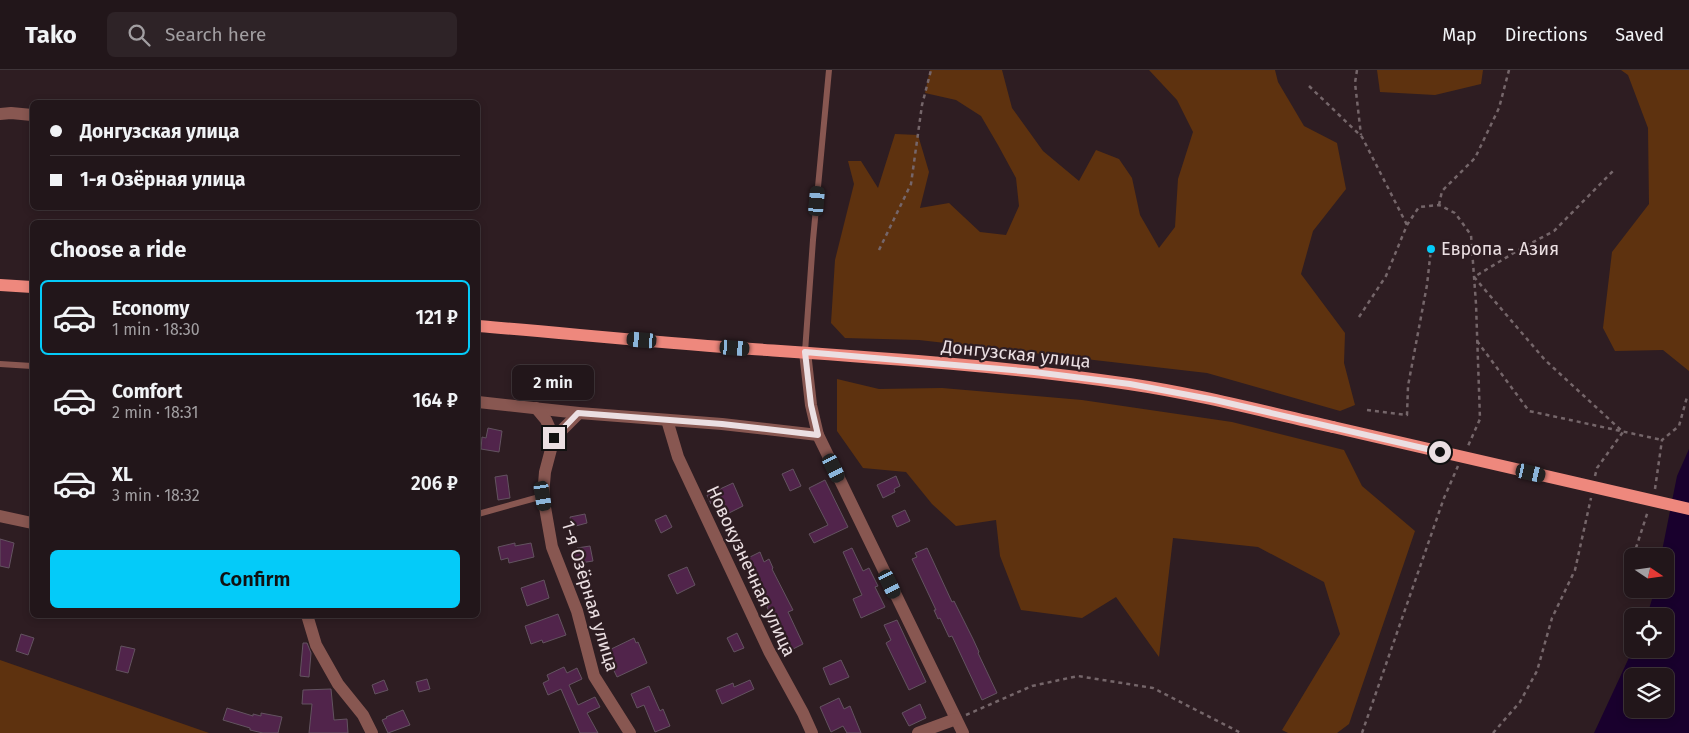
<!DOCTYPE html>
<meta charset="utf-8">
<style>
:root{--surface:#22161a;--page:#2e2327;--text:#f1f3f6;--muted:#a29fa2;--line:#3f3539;--accent:#04cbf9}
body{margin:0;font-family:"Fira Sans",sans-serif;background:var(--page);color:var(--text);height:100vh;display:flex;flex-direction:column;font-size:19px;white-space:nowrap}
*{box-sizing:border-box;margin:0}
p{font-size:16px;color:var(--muted)}
.icon{flex:none;width:28px;height:28px;fill:none;stroke:currentColor;stroke-width:2;stroke-linecap:round;stroke-linejoin:round}
.map{position:relative;flex:1;overflow:hidden}
.drawer{position:absolute;left:30px;top:150px;width:450px;height:398px;display:flex;flex-direction:column;background:var(--surface);border-radius:8px;box-shadow:0 2px 8px #0003,0 0 0 1px var(--line)}
.drawer>*{flex:none}
.guide{position:absolute;left:30px;top:30px;width:450px;height:110px;border-radius:8px;box-shadow:0 2px 8px #0003,0 0 0 1px var(--line);display:grid;align-content:center;height:110px;padding:0 20px;background:var(--surface)}
.needle{width:32px;rotate:103deg}
.buttons{position:absolute;left:1624px;top:478px;display:grid;gap:10px}
.buttons a{display:grid;place-items:center;width:50px;height:50px;border-radius:8px;background:var(--surface);box-shadow:0 2px 8px #0003,0 0 0 1px var(--line);font-size:25px}
.end{position:absolute;width:22px;height:22px;margin:-11px;border:6px solid #ebdfe2;background:#111;box-shadow:0 0 0 2px #111}
.from{border-radius:50%}
.bubble{position:absolute;height:35px;border-radius:8px;background:var(--surface);box-shadow:0 2px 8px #0003,0 0 0 1px var(--line);font-size:16px;font-weight:600;line-height:35px;text-align:center}
.car{position:absolute;width:15px;height:30px;margin:-15px -8px;border-radius:6px;box-shadow:0 0 4px 1px #0007;background:linear-gradient(#222 24%,#8ab4d8 0 40%,#222 0 76%,#8ab4d8 0 86%,#222 0)}
.guide b{display:flex;align-items:center;gap:18px;height:48px;font-size:19px}
.guide b+b{border-top:1px solid var(--line)}
.guide i{width:12px;height:12px;background:var(--text)}
ul{padding:0;list-style:none}
li{display:flex;align-items:center;gap:15px;height:75px;margin:0 10px 8px;padding:0 10px;border:2px solid transparent;border-radius:8px}
li div{flex:1}
li b{display:block;font-size:19px}
li em{font-style:normal;font-weight:600}
li.current{border-color:var(--accent)}
li>.icon{width:45px;height:45px;stroke-width:1.5}
h2{padding:0 20px;font-size:22px;line-height:60px}
.primary-button{display:flex;gap:10px;margin-top:auto;padding:10px 20px}
.primary-button a{flex:1;height:58px;border-radius:8px;background:var(--accent);color:#111;font-size:20px;font-weight:600;line-height:58px;text-align:center}
header{display:flex;align-items:center;gap:30px;box-sizing:border-box;height:70px;padding:0 25px;background:var(--surface);border-bottom:1px solid var(--line)}
header strong{font-size:24px}
nav{display:flex;gap:28px;margin-inline-start:auto;font-size:18px}
.search{width:350px;height:45px;background:var(--page);display:flex;align-items:center;gap:12px;box-sizing:border-box;padding:0 18px;border-radius:8px;color:var(--muted);font-size:19px}
.map>svg:first-child{display:block}
.green{fill:#5e320f}
.water{fill:#19002d;fill-rule:evenodd}
.building{fill:#51244b;stroke:#635360}
.lines{fill:none;stroke-linecap:round;stroke-linejoin:round}
.path{stroke:#75666a;stroke-width:2.5;stroke-dasharray:4 4;stroke-linecap:butt}
.lane{stroke:#885751;stroke-width:6}
.street{stroke:#885751;stroke-width:12}
.primary{stroke:#ee887d;stroke-width:12}
.primary-bridge{stroke:#ee887d;stroke-width:12}
.route{stroke:#ebdfe2;stroke-width:6}
.poi-dot{fill:#04cbf9;stroke:#2e1d22;stroke-width:2}
.labels{text-anchor:middle;stroke-width:4.5;stroke-linejoin:round;paint-order:stroke}
.poi-label{font-size:18px;fill:#ebdfe2;stroke:#2e1d22;text-anchor:start}
.street-label{font-size:18px;fill:#ebdfe2;stroke:#2e1d22}
</style>
<header>
<strong>Tako</strong>
<div class="search"><svg class="icon" aria-label="search" viewBox="0 0 24 24"><circle cx="10" cy="10" r="6"/><path d="M15 15l6 6"/></svg>Search here</div>
<nav><a>Map</a><a>Directions</a><a>Saved</a></nav>
</header>
<div class="map">
<svg width="1689" height="663" viewBox="0 0 1689 663">
<rect width="100%" height="100%" fill="#2e1d22"/>
<g class="green">
<path d="M 930,0 L 1002,0 L 1012,38 L 1043,81 L 1079,111 L 1096,80 L 1119,89 L 1132,108 L 1140,145 L 1159,178 L 1175,157 L 1178,109 L 1193,62 L 1177,30 L 1149,0 L 1275,0 L 1278,12 L 1304,56 L 1337,73 L 1346,119 L 1313,161 L 1301,204 L 1345,263 L 1344,293 L 1355,335 L 1340,341 L 1207,303 L 919,270 L 845,268 L 831,253 L 835,190 L 854,114 L 848,91 L 861,91 L 878,118 L 895,64 L 918,65 L 929,102 L 920,138 L 949,133 L 980,162 L 1006,165 L 1019,136 L 1016,108 L 998,75 L 981,46 L 956,30 L 925,23 Z"/>
<path d="M 1377,0 L 1483,0 L 1481,14 L 1435,25 L 1380,22 Z"/>
<path d="M 1621,0 L 1689,0 L 1689,301 L 1663,280 L 1615,281 L 1603,258 L 1612,182 L 1649,134 L 1648,58 L 1628,5 Z"/>
<path d="M 837,309 L 879,319 L 942,318 L 1082,330 L 1232,352 L 1344,380 L 1362,416 L 1415,461 L 1349,654 L 1337,663 L 1288,663 L 1282,660 L 1340,564 L 1324,512 L 1258,477 L 1173,468 L 1159,587 L 1116,527 L 1082,548 L 1021,540 L 1000,486 L 996,450 L 956,456 L 932,434 L 906,402 L 863,398 L 837,361 Z"/>
<path d="M 0,590 L 209,663 L 0,663 Z"/>
</g>
<path class="water" d="M 1689,379 L 1689,663 L 1594,663 L 1633,579 L 1665,579 L 1665,546 L 1647,546 L 1655,519 L 1665,519 L 1665,486 L 1661,486 L 1677,406 ZM 1632,606 L 1665,606 L 1665,639 L 1632,639 Z"/>
<g class="building">
<path d="M 488,358 L 502,361 L 499,382 L 481,379 L 482,367 L 486,368 Z"/>
<path d="M 793,399 L 801,416 L 790,421 L 782,404 Z"/>
<path d="M 507,405 L 510,428 L 498,430 L 495,407 Z"/>
<path d="M 896,406 L 900,416 L 894,419 L 895,422 L 883,428 L 877,415 Z"/>
<path d="M 825,410 L 848,457 L 814,473 L 809,464 L 828,455 L 809,418 Z"/>
<path d="M 733,413 L 743,436 L 725,445 L 718,431 L 711,434 L 707,425 Z"/>
<path d="M 905,440 L 910,451 L 897,457 L 892,446 Z"/>
<path d="M 585,444 L 587,453 L 572,457 L 570,447 Z"/>
<path d="M 666,445 L 672,457 L 661,463 L 655,450 Z"/>
<path d="M 0,469 L 14,473 L 9,498 L 0,496 Z"/>
<path d="M 515,473 L 515,476 L 531,473 L 534,487 L 509,493 L 508,488 L 501,490 L 498,477 Z"/>
<path d="M 590,476 L 593,491 L 574,494 L 571,483 L 578,481 L 577,478 Z"/>
<path d="M 852,478 L 863,501 L 869,498 L 878,516 L 875,517 L 885,537 L 861,548 L 853,529 L 862,525 L 843,482 Z"/>
<path d="M 927,478 L 952,532 L 954,531 L 973,569 L 979,582 L 978,583 L 997,623 L 982,630 L 952,566 L 949,567 L 940,548 L 938,549 L 934,540 L 936,540 L 912,489 L 917,487 L 915,483 Z"/>
<path d="M 760,482 L 764,492 L 769,489 L 773,498 L 772,499 L 793,540 L 788,542 L 803,574 L 787,582 L 767,537 L 768,537 L 755,507 L 752,508 L 744,490 Z"/>
<path d="M 687,497 L 695,515 L 677,524 L 668,505 Z"/>
<path d="M 544,510 L 549,528 L 527,536 L 521,518 Z"/>
<path d="M 558,544 L 566,565 L 543,573 L 542,570 L 531,574 L 525,556 Z"/>
<path d="M 897,550 L 926,612 L 909,620 L 886,573 L 891,570 L 884,555 Z"/>
<path d="M 737,563 L 744,578 L 734,582 L 727,568 Z"/>
<path d="M 21,564 L 34,568 L 28,585 L 16,581 Z"/>
<path d="M 634,568 L 636,573 L 638,572 L 647,593 L 617,607 L 605,582 Z"/>
<path d="M 303,573 L 307,573 L 311,583 L 309,607 L 300,606 Z"/>
<path d="M 121,576 L 135,579 L 128,603 L 116,600 Z"/>
<path d="M 841,590 L 849,607 L 830,615 L 823,598 Z"/>
<path d="M 564,597 L 567,603 L 577,598 L 582,609 L 569,615 L 578,635 L 595,627 L 600,637 L 587,643 L 598,663 L 580,663 L 561,619 L 548,625 L 543,613 L 549,610 L 547,605 Z"/>
<path d="M 427,609 L 430,619 L 419,622 L 416,612 Z"/>
<path d="M 384,610 L 388,620 L 375,624 L 372,615 Z"/>
<path d="M 750,610 L 754,619 L 722,634 L 716,620 L 733,613 L 734,617 Z"/>
<path d="M 649,616 L 660,641 L 663,639 L 670,656 L 655,662 L 644,635 L 637,638 L 631,624 Z"/>
<path d="M 331,619 L 334,650 L 347,649 L 348,663 L 309,663 L 312,634 L 302,634 L 303,620 Z"/>
<path d="M 839,628 L 844,639 L 850,636 L 861,663 L 847,663 L 843,656 L 831,662 L 820,637 Z"/>
<path d="M 920,634 L 926,648 L 909,656 L 902,643 Z"/>
<path d="M 227,638 L 253,646 L 253,644 L 261,646 L 261,643 L 282,647 L 278,663 L 263,663 L 250,660 L 250,658 L 223,650 Z"/>
<path d="M 403,640 L 410,655 L 388,663 L 382,650 L 387,648 L 386,647 Z"/>
</g>
<g class="lines">
<g class="path">
<path d="M 1357,0 L 1355,13 L 1361,65"/>
<path d="M 1309,16 L 1362,67 L 1407,155"/>
<path d="M 1439,135 L 1442,121 L 1475,88 L 1499,38 L 1509,0"/>
<path d="M 879,180 L 911,114 L 922,35 L 931,0"/>
<path d="M 1359,247 L 1386,206 L 1407,155 L 1419,137 L 1439,135 L 1455,143 L 1471,165 L 1476,234 L 1480,349 L 1468,376"/>
<path d="M 1477,271 L 1529,341 L 1662,370"/>
<path d="M 1367,340 L 1407,345 L 1408,316 L 1427,215 L 1431,179"/>
<path d="M 1595,406 L 1597,398 L 1623,362 L 1545,290 L 1474,207 L 1522,178 L 1554,161 L 1614,100"/>
<path d="M 1655,419 L 1662,370 L 1679,356 L 1687,327"/>
<path d="M 1635,486 L 1635,481 L 1648,441"/>
<path d="M 1634,528 L 1636,519"/>
<path d="M 966,645 L 1032,616 L 1078,606 L 1153,618 L 1241,663"/>
<path d="M 1362,663 L 1444,428 L 1458,396"/>
<path d="M 1493,663 L 1520,632 L 1537,601 L 1552,548 L 1575,500 L 1591,428"/>
</g>
<g class="lane">
<path d="M 805,282 L 813,170 L 829,0"/>
<path d="M 0,294 L 32,296"/>
<path d="M 478,444 L 543,426"/>
</g>
<g class="street">
<path d="M 0,44 L 11,43 L 32,45"/>
<path d="M 805,282 L 811,335 L 818,365 L 963,663"/>
<path d="M 478,332 L 579,343 L 722,354 L 818,365"/>
<path d="M 536,338 L 546,350 L 554,368"/>
<path d="M 579,343 L 554,368 L 545,402 L 543,426 L 552,477 L 577,541 L 594,606 L 630,663"/>
<path d="M 667,350 L 678,387 L 769,581 L 803,643 L 812,663"/>
<path d="M 0,446 L 32,453"/>
<path d="M 307,545 L 316,575 L 338,614 L 363,645 L 372,663"/>
<path d="M 918,663 L 956,649"/>
</g>
<g class="primary">
<path d="M 0,215 L 32,217"/>
<path d="M 478,256 C 564,263 650,272 737,278 C 867,287 999,295 1129,314 C 1198,324 1265,342 1333,357"/>
</g>
<path class="primary-bridge" d="M 1333,357 L 1689,439"/>
</g>
<g class="lines">
<path class="route" d="M 554,368 L 578,343 L 722,354 L 818,365 L 811,335 L 805,282 L 1034,302 L 1130,314 L 1215,330 L 1440,382"/>
</g>
<circle class="poi-dot" cx="1431" cy="179" r="5"/>
<g class="labels">
<g class="poi-label">
<text x="1441" y="185">Европа - Азия</text>
</g>
<g class="street-label">
<text transform="translate(1016 284) rotate(6)" y="6">Донгузская улица</text>
<text transform="translate(751 501) rotate(65)" y="6">Новокузнечная улица</text>
<text transform="translate(590 526) rotate(73)" y="6">1-я Озёрная улица</text>
</g>
</g>
</svg>
<div class="buttons">
<a><svg class="needle" viewBox="-14 -14 28 28"><path d="M0-13l5 13h-10z" fill="#e53935"/><path d="M0 13l5-13h-10z" fill="#a29fa2"/></svg></a>
<a><svg class="icon" aria-label="locate" viewBox="0 0 24 24"><circle cx="12" cy="12" r="6"/><path d="M12 2v4M12 18v4M2 12h4M18 12h4"/></svg></a>
<a><svg class="icon" aria-label="layers" viewBox="0 0 24 24"><path d="M12 4l9 5-9 5-9-5zM3 14l9 5 9-5"/></svg></a>
</div>
<i class="end from" style="left:1440px;top:382px"></i>
<i class="end" style="left:554px;top:368px"></i>
<div class="bubble" style="left:512px;top:295px;width:82px">2 min</div>
<i class="car" style="left:817px;top:131px;rotate:5deg"></i>
<i class="car" style="left:642px;top:270px;rotate:275deg"></i>
<i class="car" style="left:735px;top:278px;rotate:94deg"></i>
<i class="car" style="left:834px;top:398px;rotate:154deg"></i>
<i class="car" style="left:1531px;top:403px;rotate:103deg"></i>
<i class="car" style="left:543px;top:426px;rotate:171deg"></i>
<i class="car" style="left:890px;top:514px;rotate:154deg"></i>
<div class="guide">
<b><i class="from"></i>Донгузская улица</b>
<b><i></i>1-я Озёрная улица</b>
</div>
<section class="drawer">
<h2>Choose a ride</h2>
<ul>
<li class="current"><svg class="icon" aria-label="car" viewBox="0 0 24 24"><path d="M5 17H2v-5l4-1 3-4h7l3 4 3 1v5h-3M9 17h6M6 11h13"/><circle cx="7" cy="17" r="2"/><circle cx="17" cy="17" r="2"/></svg><div><b>Economy</b><p>1 min · 18:30</p></div><em>121 ₽</em></li>
<li><svg class="icon" aria-label="car" viewBox="0 0 24 24"><path d="M5 17H2v-5l4-1 3-4h7l3 4 3 1v5h-3M9 17h6M6 11h13"/><circle cx="7" cy="17" r="2"/><circle cx="17" cy="17" r="2"/></svg><div><b>Comfort</b><p>2 min · 18:31</p></div><em>164 ₽</em></li>
<li><svg class="icon" aria-label="car" viewBox="0 0 24 24"><path d="M5 17H2v-5l4-1 3-4h7l3 4 3 1v5h-3M9 17h6M6 11h13"/><circle cx="7" cy="17" r="2"/><circle cx="17" cy="17" r="2"/></svg><div><b>XL</b><p>3 min · 18:32</p></div><em>206 ₽</em></li>
</ul>
<div class="primary-button"><a>Confirm</a></div>
</section>
</div>
